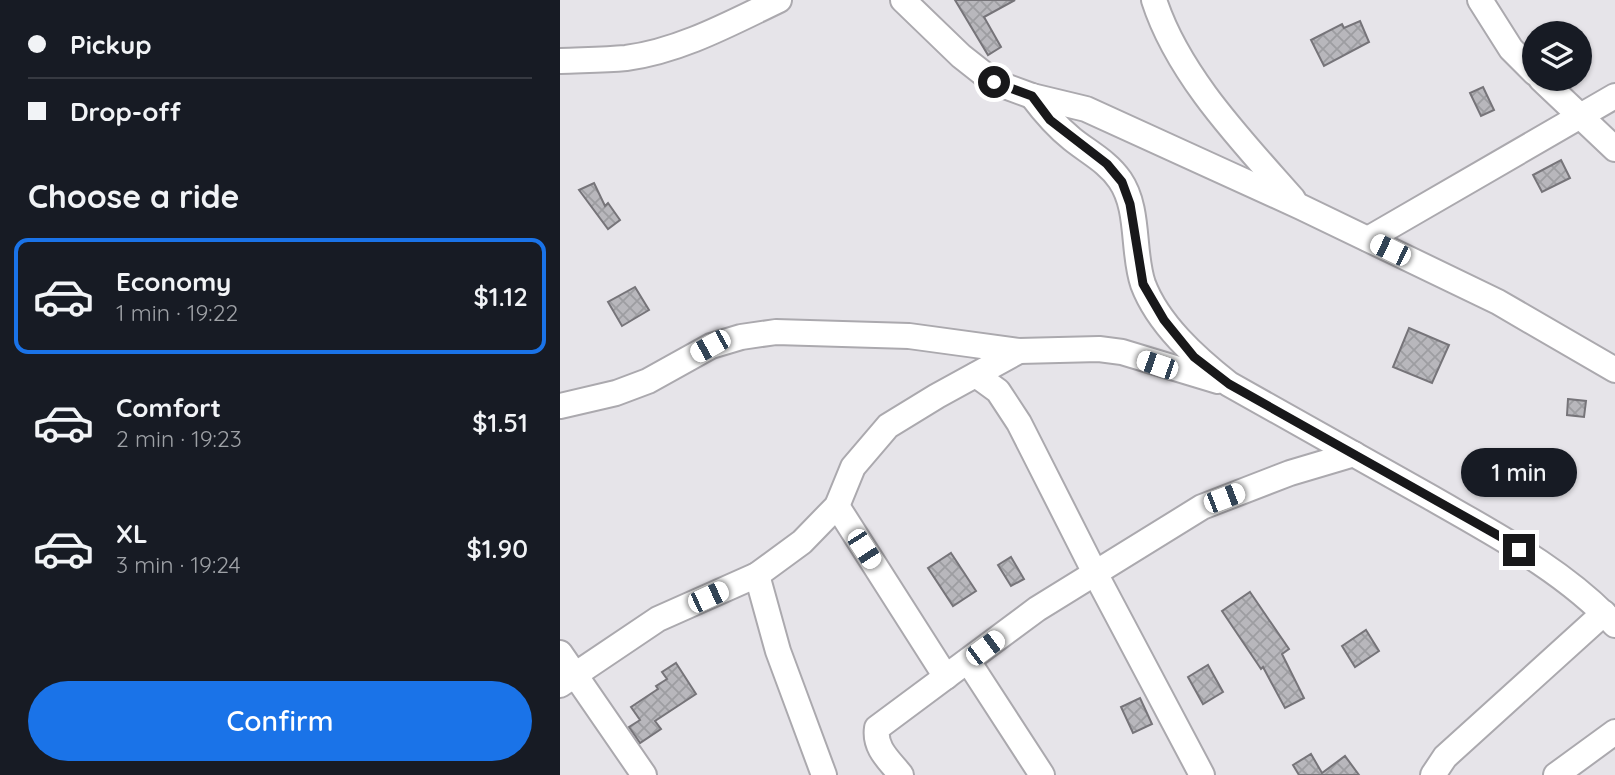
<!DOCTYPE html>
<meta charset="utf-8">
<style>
:root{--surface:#171b24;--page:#242831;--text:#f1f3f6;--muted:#9ea1a6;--line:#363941;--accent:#1a73e8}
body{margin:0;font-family:Quicksand,sans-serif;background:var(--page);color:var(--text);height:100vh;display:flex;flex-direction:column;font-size:26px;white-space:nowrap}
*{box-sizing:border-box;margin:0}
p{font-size:23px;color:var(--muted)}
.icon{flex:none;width:38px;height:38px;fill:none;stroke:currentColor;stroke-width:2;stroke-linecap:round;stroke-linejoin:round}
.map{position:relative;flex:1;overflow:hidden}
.sheet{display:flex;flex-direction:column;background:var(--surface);width:560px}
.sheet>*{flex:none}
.guide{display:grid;align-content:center;height:154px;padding:0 28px;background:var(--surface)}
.controls{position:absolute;left:962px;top:21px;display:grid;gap:14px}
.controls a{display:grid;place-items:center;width:70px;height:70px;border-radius:50%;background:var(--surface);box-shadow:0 2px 5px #0004;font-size:35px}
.end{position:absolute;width:32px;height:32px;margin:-16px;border:9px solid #18181a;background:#fff;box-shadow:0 0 0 4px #fff}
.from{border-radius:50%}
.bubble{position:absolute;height:49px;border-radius:24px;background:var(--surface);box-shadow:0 2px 5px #0004;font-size:23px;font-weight:600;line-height:49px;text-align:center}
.car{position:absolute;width:21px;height:42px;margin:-21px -10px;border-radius:9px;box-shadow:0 0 5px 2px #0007;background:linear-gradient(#fff 24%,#345 0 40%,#fff 0 76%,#345 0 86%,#fff 0)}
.guide b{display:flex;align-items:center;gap:24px;height:66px;font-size:26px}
.guide b+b{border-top:2px solid var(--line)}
.guide i{width:18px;height:18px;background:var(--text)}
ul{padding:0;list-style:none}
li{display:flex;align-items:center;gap:21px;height:116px;margin:0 14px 10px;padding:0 14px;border:4px solid transparent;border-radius:14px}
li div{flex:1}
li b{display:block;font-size:26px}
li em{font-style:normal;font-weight:600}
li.current{border-color:var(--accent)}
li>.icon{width:63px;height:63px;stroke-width:1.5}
h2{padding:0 28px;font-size:32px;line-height:84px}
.button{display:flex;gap:14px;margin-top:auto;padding:14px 28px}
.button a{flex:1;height:80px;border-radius:42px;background:var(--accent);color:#fff;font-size:28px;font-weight:600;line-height:80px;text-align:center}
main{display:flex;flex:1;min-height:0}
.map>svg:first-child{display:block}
.building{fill:url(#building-cross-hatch);stroke:#767479;stroke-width:2}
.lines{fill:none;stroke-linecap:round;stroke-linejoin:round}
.minor-casing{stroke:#aba9ae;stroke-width:28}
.minor{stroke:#fff;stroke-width:24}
.route{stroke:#18181a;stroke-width:9}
</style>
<main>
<section class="sheet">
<div class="guide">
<b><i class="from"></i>Pickup</b>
<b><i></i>Drop-off</b>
</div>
<h2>Choose a ride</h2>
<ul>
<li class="current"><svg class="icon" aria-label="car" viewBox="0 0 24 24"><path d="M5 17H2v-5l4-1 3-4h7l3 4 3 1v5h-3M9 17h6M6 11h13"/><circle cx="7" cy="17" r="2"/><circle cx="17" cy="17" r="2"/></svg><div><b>Economy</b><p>1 min · 19:22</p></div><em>$1.12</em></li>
<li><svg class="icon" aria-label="car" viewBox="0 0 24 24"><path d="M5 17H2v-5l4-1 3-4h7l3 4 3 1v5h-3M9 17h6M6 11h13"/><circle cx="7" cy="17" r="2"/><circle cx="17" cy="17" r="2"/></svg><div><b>Comfort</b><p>2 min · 19:23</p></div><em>$1.51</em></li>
<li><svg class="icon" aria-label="car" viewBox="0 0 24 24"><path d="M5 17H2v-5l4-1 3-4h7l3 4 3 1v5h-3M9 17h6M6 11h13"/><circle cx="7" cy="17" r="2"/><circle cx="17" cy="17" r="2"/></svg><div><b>XL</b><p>3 min · 19:24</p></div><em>$1.90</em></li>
</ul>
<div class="button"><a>Confirm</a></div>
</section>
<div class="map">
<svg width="1055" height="775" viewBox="0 0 1055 775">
<defs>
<pattern id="building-cross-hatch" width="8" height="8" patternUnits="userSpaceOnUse" patternTransform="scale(1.75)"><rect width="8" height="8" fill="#b8b7bc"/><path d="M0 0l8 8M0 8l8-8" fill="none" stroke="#9d9da1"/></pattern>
</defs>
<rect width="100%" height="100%" fill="#e6e4e9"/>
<g class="building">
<path d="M 395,0 L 455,0 L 424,17 L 441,47 L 428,55 Z"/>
<path d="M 800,21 L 809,42 L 764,66 L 751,40 L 782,24 L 784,28 Z"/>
<path d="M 923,87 L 934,110 L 921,116 L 910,93 Z"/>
<path d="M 1001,160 L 1010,178 L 982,192 L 973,175 Z"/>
<path d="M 34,183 L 45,206 L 48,203 L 60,220 L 48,229 L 19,190 Z"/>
<path d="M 75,287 L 89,310 L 62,326 L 48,302 Z"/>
<path d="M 849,328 L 889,345 L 872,383 L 833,367 Z"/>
<path d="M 1008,399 L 1026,401 L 1024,417 L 1007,415 Z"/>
<path d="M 391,553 L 416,591 L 393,606 L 368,568 Z"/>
<path d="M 451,557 L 464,579 L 451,586 L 438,565 Z"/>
<path d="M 690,592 L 729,649 L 722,654 L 744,698 L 725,708 L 703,667 L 701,669 L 662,611 Z"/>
<path d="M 806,630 L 819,651 L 795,667 L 782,646 Z"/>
<path d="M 116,663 L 136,694 L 95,721 L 101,729 L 80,743 L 69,727 L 80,720 L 71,707 L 98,689 L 96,686 L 107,679 L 102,672 Z"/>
<path d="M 648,665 L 663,692 L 643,704 L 628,677 Z"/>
<path d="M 580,698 L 592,724 L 573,733 L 561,707 Z"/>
<path d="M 751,754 L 762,773 L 785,756 L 799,775 L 739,775 L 733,765 Z"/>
</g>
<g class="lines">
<g class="minor-casing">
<g id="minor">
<path d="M 343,0 L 401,56 L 434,82 L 472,96 L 526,109 L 741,207 L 938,302 L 1055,370"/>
<path d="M 594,0 C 618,75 682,141 733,199"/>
<path d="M 920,0 L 951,49 L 975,73"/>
<path d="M 0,61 C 22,60 44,60 66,58 C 120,51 171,23 219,0"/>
<path d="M 981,79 L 1055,149"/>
<path d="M 472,96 C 484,112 496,126 512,139 C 528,152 548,162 560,180 C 580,209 572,252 583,284 C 598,324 636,358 669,384 C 736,422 803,459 870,497 C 934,534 1004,570 1055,625"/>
<path d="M 808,239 L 1055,96"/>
<path d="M 416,375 L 438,391 L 459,423 L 535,573 L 642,775"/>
<path d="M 0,406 L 56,393 L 88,381 L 151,346 L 181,337 L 216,332 L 349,336 L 459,351 L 539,349 L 562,352 L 658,381"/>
<path d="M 277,506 L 386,677"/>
<path d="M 197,575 L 218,651 L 264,775"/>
<path d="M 0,653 L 84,775"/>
<path d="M 408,661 L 482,775"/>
<path d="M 0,685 L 98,619 L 197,575 L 242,542 L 277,506 L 293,467 L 328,426 L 377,396 L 459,351"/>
<path d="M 341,775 C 329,760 314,748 317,728 L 477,609 L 642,507 L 730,473 L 794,454"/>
<path d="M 873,775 L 885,757 L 1044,613"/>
<path d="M 996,775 L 1055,732"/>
</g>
</g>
<use href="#minor" class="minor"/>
</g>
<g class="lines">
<path class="route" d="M 434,82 L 472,96 L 490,120 L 547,164 L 562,182 L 570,204 L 583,284 L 604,320 L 634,357 L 669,384 L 941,537 L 959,550"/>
</g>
</svg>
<div class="controls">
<a><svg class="icon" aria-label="layers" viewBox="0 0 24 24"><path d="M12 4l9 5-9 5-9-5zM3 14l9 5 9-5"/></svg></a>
</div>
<i class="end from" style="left:434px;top:82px"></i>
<i class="end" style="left:959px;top:550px"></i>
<div class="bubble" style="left:901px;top:448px;width:116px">1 min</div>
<i class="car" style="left:830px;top:250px;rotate:296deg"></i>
<i class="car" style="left:150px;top:346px;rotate:241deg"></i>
<i class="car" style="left:597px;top:365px;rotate:289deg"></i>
<i class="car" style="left:664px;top:498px;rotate:69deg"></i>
<i class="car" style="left:304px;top:549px;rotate:147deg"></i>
<i class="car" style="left:148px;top:597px;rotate:65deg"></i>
<i class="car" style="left:425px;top:648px;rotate:53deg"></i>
</div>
</main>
